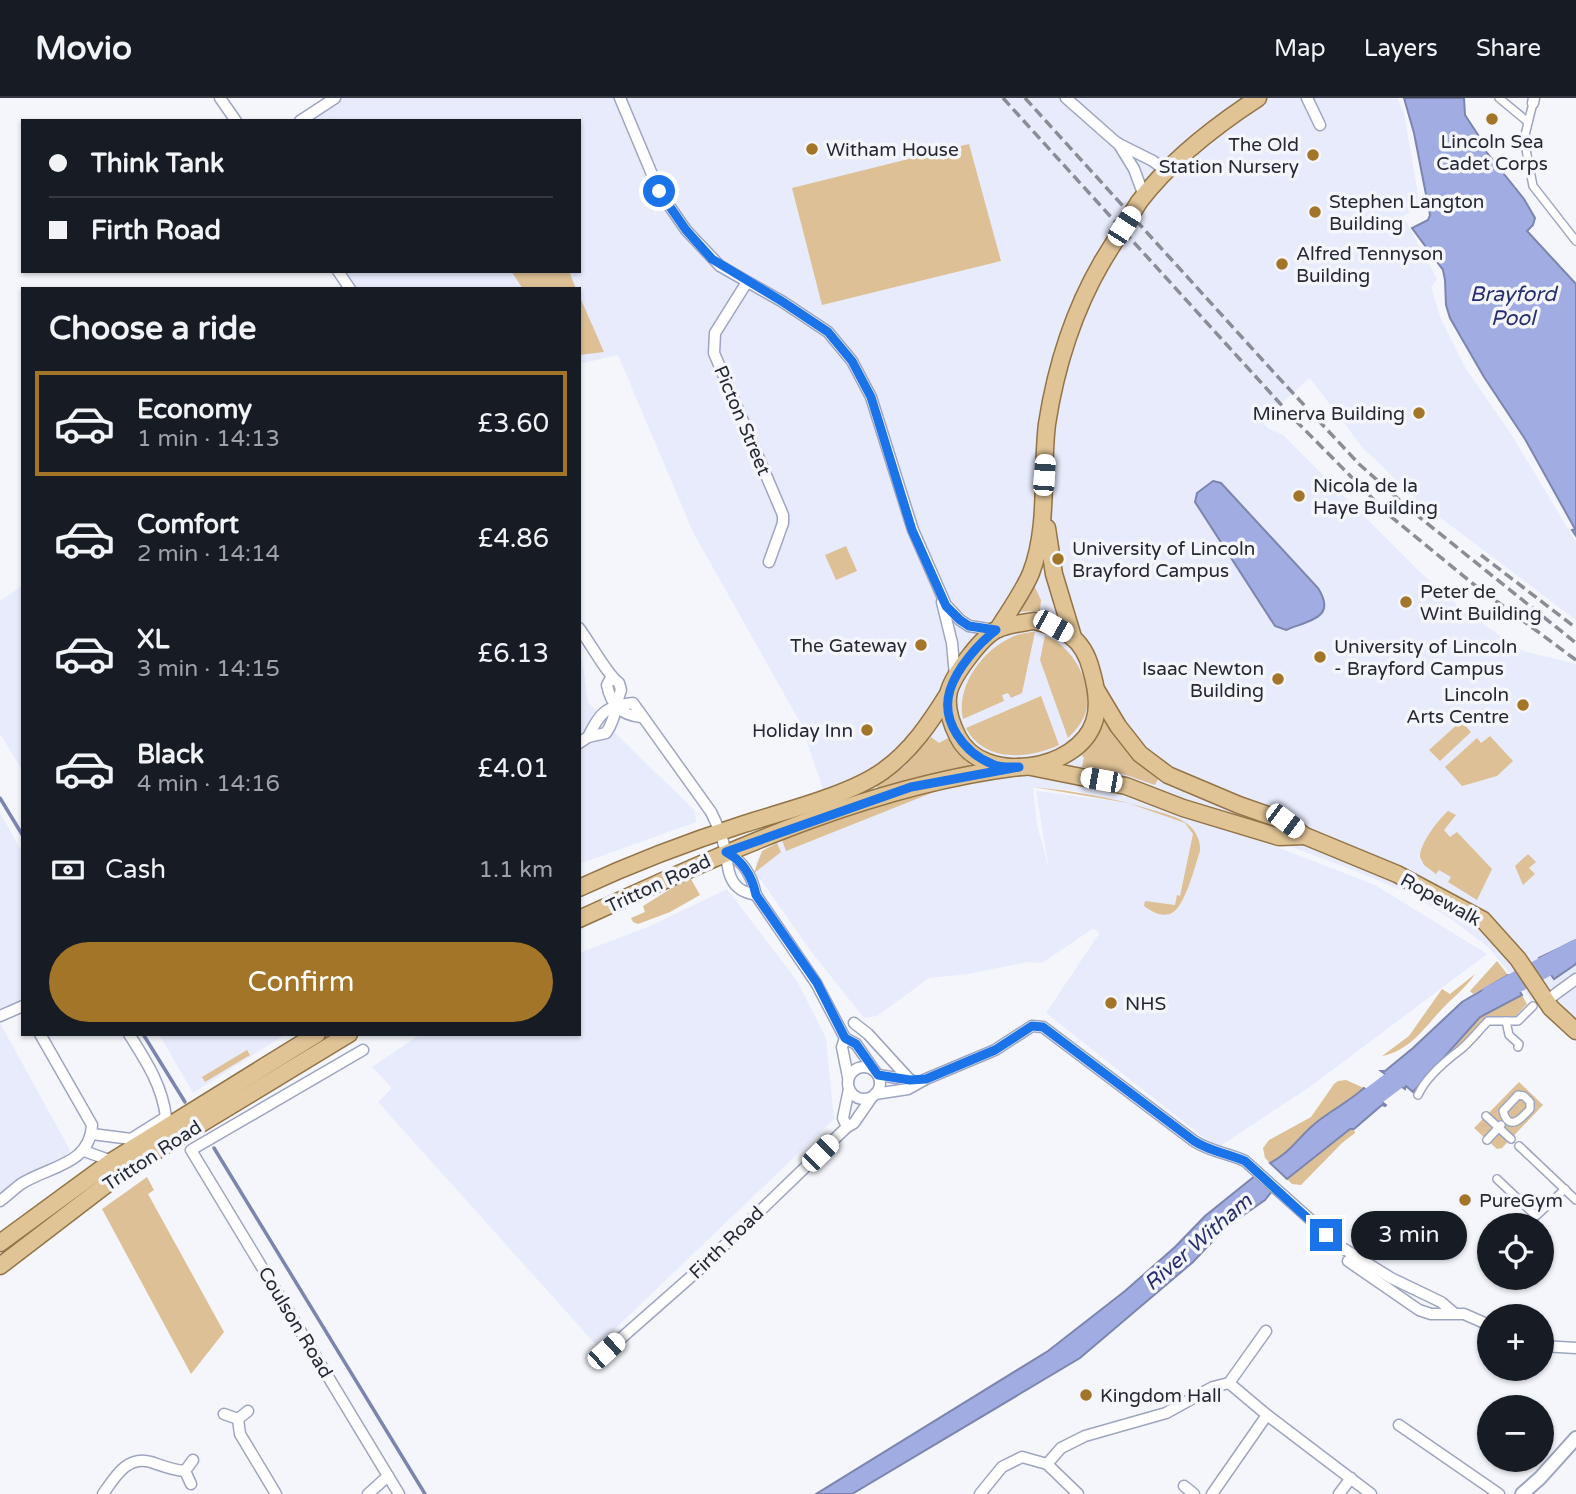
<!DOCTYPE html>
<meta charset="utf-8">
<style>
:root{--surface:#171b24;--page:#242831;--text:#f1f3f6;--muted:#9ea1a6;--line:#363941;--accent:#a37528}
body{margin:0;font-family:"Varela Round",sans-serif;background:var(--page);color:var(--text);height:100vh;display:flex;flex-direction:column;font-size:26px;white-space:nowrap}
*{box-sizing:border-box;margin:0}
p{font-size:23px;color:var(--muted)}
.icon{flex:none;width:38px;height:38px;fill:none;stroke:currentColor;stroke-width:2;stroke-linecap:round;stroke-linejoin:round}
.map{position:relative;flex:1;overflow:hidden}
.side{position:absolute;left:21px;top:189px;width:560px;height:749px;display:flex;flex-direction:column;background:var(--surface);border-radius:0px;box-shadow:0 2px 5px #0004}
.side>*{flex:none}
.hud{position:absolute;left:21px;top:21px;width:560px;height:154px;border-radius:0px;box-shadow:0 2px 5px #0004;display:grid;align-content:center;height:154px;padding:0 28px;background:var(--surface)}
.controls{position:absolute;left:1477px;top:1115px;display:grid;gap:14px}
.controls a{display:grid;place-items:center;width:77px;height:77px;border-radius:50%;background:var(--surface);box-shadow:0 2px 5px #0004;font-size:35px}
.end{position:absolute;width:32px;height:32px;margin:-16px;border:9px solid #1a73e8;background:#fff;box-shadow:0 0 0 4px #fff}
.from{border-radius:50%}
.bubble{position:absolute;height:49px;border-radius:24px;background:var(--surface);box-shadow:0 2px 5px #0004;font-size:23px;font-weight:600;line-height:49px;text-align:center}
.car{position:absolute;width:21px;height:42px;margin:-21px -10px;border-radius:9px;box-shadow:0 0 5px 2px #0007;background:linear-gradient(#fff 24%,#345 0 40%,#fff 0 76%,#345 0 86%,#fff 0)}
.hud b{display:flex;align-items:center;gap:24px;height:66px;font-size:26px}
.hud b+b{border-top:2px solid var(--line)}
.hud i{width:18px;height:18px;background:var(--text)}
ul{padding:0;list-style:none}
li{display:flex;align-items:center;gap:21px;height:105px;margin:0 14px 10px;padding:0 14px;border:4px solid transparent;border-radius:0px}
li div{flex:1}
li b{display:block;font-size:26px}
li em{font-style:normal;font-weight:600}
li.selected{border-color:var(--accent)}
li>.icon{width:63px;height:63px;stroke-width:1.5}
h2{padding:0 28px;font-size:32px;line-height:84px}
.pay{display:flex;align-items:center;gap:18px;height:77px;padding:0 28px;font-size:26px}
.pay p{margin-inline-start:auto}
.cta{display:flex;gap:14px;margin-top:auto;padding:14px 28px}
.cta a{flex:1;height:80px;border-radius:42px;background:var(--accent);color:#fff;font-size:28px;font-weight:600;line-height:80px;text-align:center}
header{display:flex;align-items:center;gap:42px;box-sizing:border-box;height:98px;padding:0 35px;background:var(--surface);border-bottom:2px solid var(--line)}
header strong{font-size:33px}
nav{display:flex;gap:38px;margin-inline-start:auto;font-size:24px}
.map>svg:first-child{display:block}
.built{fill:#e7ebfb;fill-rule:evenodd}
.green{fill:#ddc095}
.water{fill:#a1ade2;stroke:#7c85ae;stroke-width:2}
.lines{fill:none;stroke-linecap:round;stroke-linejoin:round}
.stream{stroke:#7c85ae;stroke-width:3.5}
.river{stroke:#a1ade2;stroke-width:21}
.pedestrian-casing{stroke:#9ea5c1;stroke-width:10}
.minor-casing{stroke:#9ea5c1;stroke-width:13}
.tertiary-casing{stroke:#9ea5c1;stroke-width:16}
.primary-casing{stroke:#927446;stroke-width:19}
.pedestrian{stroke:#fff;stroke-width:7}
.minor{stroke:#fff;stroke-width:10}
.tertiary{stroke:#fff;stroke-width:12}
.primary{stroke:#e0c496;stroke-width:16}
.rail{stroke:#8a8d95;stroke-width:3.5;stroke-dasharray:10 5;stroke-linecap:butt}
.primary-bridge-casing{stroke:#927446;stroke-width:19;stroke-linecap:butt}
.primary-bridge{stroke:#e0c496;stroke-width:16}
.route{stroke:#1a73e8;stroke-width:9}
.poi-dot{fill:#a37528;stroke:#f4f6fc;stroke-width:2.5}
.labels{text-anchor:middle;stroke-width:7;stroke-linejoin:round;paint-order:stroke}
.poi-label{font-size:19px;fill:#262934;stroke:#f4f6fc;text-anchor:start}
.street-label{font-size:19px;fill:#262934;stroke:#f4f6fc}
.water-label{font-size:21px;font-style:italic;fill:#272e6d;stroke:#f4f6fc}
</style>
<header>
<strong>Movio</strong>
<nav><a>Map</a><a>Layers</a><a>Share</a></nav>
</header>
<div class="map">
<svg width="1576" height="1396" viewBox="0 0 1576 1396">
<rect width="100%" height="100%" fill="#f4f6fc"/>
<g class="built">
<path d="M 335,0 L 1397,0 L 1404,15 L 1420,108 L 1403,118 L 1437,181 L 1431,189 L 1441,221 L 1466,271 L 1511,336 L 1576,444 L 1576,522 L 1417,402 L 1362,349 L 1310,280 L 1261,323 L 1268,330 L 1283,337 L 1422,476 L 1464,513 L 1523,553 L 1576,566 L 1576,943 L 1546,919 L 1488,849 L 1451,821 L 1409,795 L 1345,769 L 1292,749 L 1253,740 L 1375,787 L 1487,856 L 1311,988 L 1217,1050 L 1046,915 L 1099,836 L 1094,830 L 1042,865 L 1028,864 L 968,876 L 929,880 L 877,918 L 864,920 L 810,852 L 761,782 L 755,779 L 756,764 L 765,750 L 833,721 L 801,626 L 693,434 L 618,257 L 579,266 L 579,191 L 350,191 L 338,173 L 579,173 L 579,23 L 300,23 ZM 1033,689 L 1075,693 L 1122,704 L 1036,693 L 1049,771 L 1037,727 Z"/>
<path d="M 23,487 L 23,673 L 0,636 L 0,503 Z"/>
<path d="M 579,557 L 582,562 L 588,604 L 615,635 L 695,713 L 696,724 L 579,766 Z"/>
<path d="M 0,715 L 23,756 L 23,906 L 0,917 Z"/>
<path d="M 727,791 L 797,883 L 826,940 L 834,1021 L 597,1248 L 378,1004 L 392,990 L 372,969 L 421,936 L 579,936 L 579,855 L 648,829 Z"/>
<path d="M 0,925 L 70,1052 L 65,1060 L 13,1085 L 0,1096 Z"/>
<path d="M 159,936 L 286,936 L 193,995 Z"/>
</g>
<g class="green">
<path d="M 969,46 L 1001,163 L 822,207 L 792,90 Z"/>
<path d="M 511,173 L 569,173 L 576,191 L 523,191 Z"/>
<path d="M 579,197 L 604,254 L 579,257 Z"/>
<path d="M 846,448 L 857,473 L 836,482 L 825,457 Z"/>
<path d="M 1033,485 L 1041,502 L 1040,513 L 1014,514 Z"/>
<path d="M 1035,534 L 1022,595 L 1011,600 L 1008,595 L 1002,597 L 1004,603 L 963,621 C 954,582 996,534 1035,534 Z"/>
<path d="M 1045,537 C 1071,547 1094,585 1086,613 C 1083,624 1076,632 1068,640 L 1040,562 Z"/>
<path d="M 1041,598 L 1059,647 C 1029,661 984,665 966,630 Z"/>
<path d="M 1106,618 C 1119,644 1135,664 1158,681 L 1155,687 L 1123,676 L 1082,669 L 1084,660 L 1081,656 L 1099,635 Z"/>
<path d="M 1461,623 L 1471,634 L 1440,663 L 1429,652 Z"/>
<path d="M 1490,638 L 1513,663 L 1497,678 L 1462,688 L 1445,669 L 1477,640 L 1481,645 Z"/>
<path d="M 931,639 L 939,645 L 948,640 L 957,655 L 972,668 L 972,672 L 879,692 L 876,687 L 905,668 Z"/>
<path d="M 949,688 L 786,753 L 782,742 L 880,706 Z"/>
<path d="M 1033,689 C 1075,693 1115,700 1156,713 C 1166,716 1178,719 1186,725 C 1195,731 1201,742 1200,753 C 1195,767 1185,811 1170,816 C 1160,819 1151,813 1144,808 L 1145,803 L 1175,807 L 1177,797 L 1180,798 L 1193,736 L 1185,725 L 1128,705 Z"/>
<path d="M 1448,713 L 1456,717 L 1444,732 L 1450,739 L 1457,734 L 1492,771 L 1477,802 L 1448,784 L 1451,779 L 1439,772 L 1436,776 L 1424,767 L 1420,759 C 1420,745 1438,722 1448,713 Z"/>
<path d="M 777,745 L 781,754 L 754,775 L 762,753 Z"/>
<path d="M 1528,756 L 1536,764 L 1529,770 L 1535,776 L 1523,787 L 1515,768 Z"/>
<path d="M 691,781 L 700,797 L 670,814 L 638,826 L 633,824 L 631,820 L 645,814 L 643,808 L 680,785 Z"/>
<path d="M 1497,863 L 1508,877 L 1473,896 L 1470,893 Z"/>
<path d="M 1475,876 C 1467,888 1455,898 1446,907 C 1428,924 1413,952 1382,958 L 1409,938 L 1442,891 L 1450,896 Z"/>
<path d="M 1522,897 L 1527,906 L 1515,919 L 1488,919 L 1457,951 L 1452,952 L 1480,919 Z"/>
<path d="M 247,952 L 250,957 L 205,984 L 202,979 Z"/>
<path d="M 1346,982 L 1364,990 C 1348,1005 1328,1015 1311,1029 C 1297,1042 1288,1056 1270,1065 L 1265,1060 L 1263,1050 L 1269,1042 L 1311,1019 L 1334,986 L 1338,983 Z"/>
<path d="M 1519,984 L 1543,1007 L 1502,1050 L 1497,1051 L 1474,1030 Z"/>
<path d="M 1351,1031 L 1354,1031 L 1355,1035 L 1342,1045 L 1301,1087 L 1292,1086 L 1287,1081 Z"/>
<path d="M 147,1079 L 154,1092 L 148,1096 L 224,1234 L 191,1276 L 102,1111 Z"/>
</g>
<g class="water">
<path d="M 1404,0 L 1464,0 L 1465,17 L 1486,49 L 1484,51 L 1524,101 L 1535,120 L 1533,127 L 1527,133 L 1576,186 L 1576,438 L 1572,432 L 1575,431 L 1525,341 L 1484,279 L 1450,220 L 1446,207 L 1445,182 L 1443,172 L 1412,130 L 1428,122 L 1430,117 L 1414,35 Z"/>
<path d="M 1213,383 L 1221,385 L 1318,490 C 1337,520 1310,522 1286,532 L 1275,528 L 1195,404 L 1197,395 Z"/>
<path d="M 1576,842 L 1576,866 L 1554,881 L 1539,860 Z"/>
<path d="M 1508,877 L 1522,897 L 1480,919 L 1413,994 L 1406,988 L 1405,991 L 1381,973 L 1385,973 L 1413,950 L 1462,904 Z"/>
<path d="M 1364,990 L 1386,1007 L 1385,1008 L 1382,1007 L 1354,1031 L 1350,1031 L 1287,1081 L 1270,1065 C 1288,1056 1297,1042 1311,1029 C 1327,1014 1348,1005 1364,990 Z"/>
<path d="M 1256,1077 L 1273,1092 L 1265,1102 L 1225,1130 L 1193,1164 L 1080,1260 L 852,1396 L 816,1396 L 1048,1253 L 1125,1193 L 1175,1149 L 1205,1118 Z"/>
</g>
<g class="lines">
<g class="stream">
<path d="M 0,700 L 23,738"/>
<path d="M 143,936 L 185,1004"/>
<path d="M 214,1050 L 425,1396"/>
</g>
<g class="river">
<path d="M 1491,898 L 1576,852"/>
<path d="M 1352,1014 L 1416,966"/>
</g>
<g class="pedestrian-casing">
<g id="pedestrian">
<path d="M 1499,0 L 1528,24"/>
<path d="M 1533,5 L 1524,41 L 1533,88 L 1576,143"/>
<path d="M 1506,923 L 1509,937 L 1519,946 L 1518,949"/>
<path d="M 1418,997 C 1426,979 1444,964 1460,952 C 1470,944 1479,932 1488,923 L 1518,923 L 1533,908"/>
<path d="M 1518,997 L 1524,998 L 1530,1004 L 1530,1011 C 1521,1021 1509,1034 1503,1013 Z"/>
<path d="M 1486,1018 L 1511,1041"/>
<path d="M 1487,1042 L 1501,1027"/>
<path d="M 1519,1048 L 1576,1102"/>
<path d="M 1497,1081 L 1536,1118 L 1565,1091"/>
</g>
</g>
<g class="minor-casing">
<g id="minor">
<path d="M 220,0 L 236,23"/>
<path d="M 620,0 L 659,93 L 686,132 L 720,168 L 783,204 L 828,234 L 852,263 L 871,299 L 913,432 L 946,507 L 960,522 L 969,528 L 995,532"/>
<path d="M 1066,0 L 1117,45 L 1153,63 L 1166,73"/>
<path d="M 1307,0 L 1320,27"/>
<path d="M 1533,5 L 1534,0"/>
<path d="M 300,23 L 335,0"/>
<path d="M 1118,45 L 1134,71 L 1144,98"/>
<path d="M 338,173 L 350,191"/>
<path d="M 747,184 L 715,235 L 714,255 L 783,417 L 783,425 L 769,464"/>
<path d="M 942,504 L 952,545 L 955,578"/>
<path d="M 579,530 C 589,543 608,578 619,585 L 621,592 C 615,608 616,621 606,635 L 588,639 L 579,645"/>
<path d="M 611,580 L 607,587 C 611,607 621,617 641,619"/>
<path d="M 588,639 C 600,614 606,608 633,605 L 711,714 C 717,726 722,738 725,751 C 728,765 727,782 740,791 C 744,794 752,796 756,797"/>
<path d="M 726,754 C 744,763 752,778 756,797 L 816,885 L 845,940 L 842,949 L 848,979"/>
<path d="M 1546,903 L 1576,881"/>
<path d="M 0,918 L 23,908"/>
<path d="M 854,925 L 868,936 L 910,982"/>
<path d="M 845,940 L 856,946 L 874,972"/>
<path d="M 363,952 L 191,1052 L 399,1396"/>
<circle cx="864" cy="985" r="16"/>
<path d="M 878,977 L 911,982"/>
<path d="M 875,996 L 908,991 L 926,981 L 995,952 L 1032,928 L 1043,929 L 1194,1043 C 1211,1054 1228,1055 1245,1063 L 1341,1149 L 1391,1180 L 1441,1204 L 1454,1215"/>
<path d="M 847,1029 L 843,1020 L 849,991"/>
<path d="M 92,1036 L 131,1041 L 166,1019 C 162,987 146,963 129,936"/>
<path d="M 84,1053 L 112,1063"/>
<path d="M 0,1103 C 7,1098 14,1091 21,1086 C 49,1068 90,1067 92,1027 L 40,936"/>
<path d="M 1348,1163 L 1419,1212 L 1431,1216 L 1464,1216 L 1489,1227"/>
<path d="M 1542,1248 L 1576,1250"/>
<path d="M 602,1257 L 702,1169 L 847,1029 L 854,1025 L 872,999"/>
<path d="M 1229,1285 L 1267,1317 L 1371,1396"/>
<path d="M 224,1316 L 238,1321 L 248,1313"/>
<path d="M 238,1321 L 240,1336 L 276,1396"/>
<path d="M 1399,1327 L 1499,1396"/>
<path d="M 1047,1366 L 1061,1350 L 1085,1338 L 1166,1315 L 1213,1289 L 1229,1285 L 1266,1233"/>
<path d="M 191,1386 L 185,1373 L 193,1362"/>
<path d="M 1184,1388 L 1194,1396"/>
<path d="M 103,1396 C 115,1379 127,1357 151,1364 C 163,1368 172,1372 185,1373"/>
<path d="M 368,1396 L 388,1378"/>
<path d="M 980,1396 L 1002,1369 L 1022,1359 L 1047,1366 L 1078,1396"/>
<path d="M 1212,1396 L 1267,1317"/>
<path d="M 1339,1396 L 1351,1380"/>
</g>
</g>
<g class="tertiary-casing">
<path id="tertiary" d="M 1522,1396 L 1540,1380 L 1576,1340"/>
</g>
<g class="primary-casing">
<g id="primary">
<path d="M 1139,104 C 1170,63 1215,28 1258,0"/>
<path d="M 1047,430 L 1054,476 L 1073,539"/>
<path d="M 1034,523 C 1064,530 1083,540 1091,571 C 1096,588 1100,607 1094,624 C 1078,673 983,688 958,639 C 951,625 945,609 949,593 C 954,576 982,538 998,531 C 1009,526 1023,525 1034,523 Z"/>
<path d="M 998,531 C 1009,513 1023,494 1031,475 C 1049,428 1041,375 1047,326 C 1056,268 1073,214 1102,164"/>
<path d="M 1097,593 L 1118,628 L 1140,656 L 1168,677 L 1239,707 L 1285,723 L 1305,738 L 1397,776 L 1483,822 L 1518,861 L 1551,910 L 1576,933"/>
<path d="M 1031,669 L 1126,688 L 1183,710 L 1279,739 L 1305,738"/>
<path d="M 579,790 C 633,765 688,744 744,726 C 784,713 850,697 883,673 C 911,653 930,625 948,596"/>
<path d="M 579,821 C 721,757 863,688 1019,669"/>
<path d="M 0,1145 L 112,1063 L 317,936"/>
<path d="M 0,1168 L 128,1070 L 349,936"/>
</g>
</g>
<use href="#pedestrian" class="pedestrian"/>
<use href="#minor" class="minor"/>
<use href="#tertiary" class="tertiary"/>
<use href="#primary" class="primary"/>
<g class="rail">
<path d="M 1003,0 L 1295,322 L 1389,417 L 1472,485 L 1576,562"/>
<path d="M 1025,0 L 1278,279 L 1359,366 L 1413,414 L 1576,545"/>
<path d="M 1481,457 L 1576,530"/>
</g>
<g class="primary-bridge-casing">
<path id="primary-bridge" d="M 1102,164 L 1139,104"/>
</g>
<use href="#primary-bridge" class="primary-bridge"/>
</g>
<g class="lines">
<path class="route" d="M 659,93 L 686,132 L 712,161 L 783,204 L 828,234 L 852,263 L 871,299 L 912,432 L 946,508 L 960,522 L 969,528 L 996,532 C 978,546 957,570 950,592 C 940,624 965,655 992,666 C 1000,670 1011,669 1019,669 L 911,689 L 726,754 C 743,763 752,778 756,797 L 817,885 L 845,940 L 856,946 L 878,977 L 910,982 L 926,981 L 995,952 L 1032,928 L 1043,929 L 1194,1043 C 1211,1054 1227,1055 1245,1063 L 1326,1137"/>
</g>
<g class="poi-dot">
<circle cx="1492" cy="21" r="7"/>
<circle cx="812" cy="51" r="7"/>
<circle cx="1313" cy="57" r="7"/>
<circle cx="1315" cy="114" r="7"/>
<circle cx="1282" cy="166" r="7"/>
<circle cx="1419" cy="315" r="7"/>
<circle cx="1299" cy="398" r="7"/>
<circle cx="1058" cy="461" r="7"/>
<circle cx="1406" cy="504" r="7"/>
<circle cx="921" cy="547" r="7"/>
<circle cx="1320" cy="559" r="7"/>
<circle cx="1278" cy="581" r="7"/>
<circle cx="1523" cy="607" r="7"/>
<circle cx="867" cy="632" r="7"/>
<circle cx="1111" cy="905" r="7"/>
<circle cx="1465" cy="1102" r="7"/>
<circle cx="1086" cy="1297" r="7"/>
</g>
<g class="labels">
<g class="poi-label">
<text x="1492" y="50" text-anchor="middle">Lincoln Sea<tspan x="1492" dy="22">Cadet Corps</tspan></text>
<text x="1299" y="53" text-anchor="end">The Old<tspan x="1299" dy="22">Station Nursery</tspan></text>
<text x="826" y="58">Witham House</text>
<text x="1329" y="110">Stephen Langton<tspan x="1329" dy="22">Building</tspan></text>
<text x="1296" y="162">Alfred Tennyson<tspan x="1296" dy="22">Building</tspan></text>
<text x="1405" y="322" text-anchor="end">Minerva Building</text>
<text x="1313" y="394">Nicola de la<tspan x="1313" dy="22">Haye Building</tspan></text>
<text x="1072" y="457">University of Lincoln<tspan x="1072" dy="22">Brayford Campus</tspan></text>
<text x="1420" y="500">Peter de<tspan x="1420" dy="22">Wint Building</tspan></text>
<text x="907" y="554" text-anchor="end">The Gateway</text>
<text x="1334" y="555">University of Lincoln<tspan x="1334" dy="22">- Brayford Campus</tspan></text>
<text x="1264" y="577" text-anchor="end">Isaac Newton<tspan x="1264" dy="22">Building</tspan></text>
<text x="1509" y="603" text-anchor="end">Lincoln<tspan x="1509" dy="22">Arts Centre</tspan></text>
<text x="853" y="639" text-anchor="end">Holiday Inn</text>
<text x="1125" y="912">NHS</text>
<text x="1479" y="1109">PureGym</text>
<text x="1100" y="1304">Kingdom Hall</text>
</g>
<g class="street-label">
<text transform="translate(743 322) rotate(67)" y="7">Picton Street</text>
<text transform="translate(658 785) rotate(-25)" y="7">Tritton Road</text>
<text transform="translate(1441 801) rotate(29)" y="7">Ropewalk</text>
<text transform="translate(152 1057) rotate(-33)" y="7">Tritton Road</text>
<text transform="translate(726 1144) rotate(-44)" y="7">Firth Road</text>
<text transform="translate(296 1224) rotate(59)" y="7">Coulson Road</text>
</g>
<g class="water-label">
<text x="1513" y="203">Brayford<tspan x="1513" dy="24">Pool</tspan></text>
<text transform="translate(1198 1144) rotate(-41)" y="7">River Witham</text>
</g>
</g>
</svg>
<div class="controls">
<a><svg class="icon" aria-label="locate" viewBox="0 0 24 24"><circle cx="12" cy="12" r="6"/><path d="M12 2v4M12 18v4M2 12h4M18 12h4"/></svg></a>
<a>+</a>
<a>−</a>
</div>
<i class="end from" style="left:659px;top:93px"></i>
<i class="end" style="left:1326px;top:1137px"></i>
<div class="bubble" style="left:1351px;top:1113px;width:116px">3 min</div>
<i class="car" style="left:1124px;top:128px;rotate:33deg"></i>
<i class="car" style="left:1044px;top:377px;rotate:4deg"></i>
<i class="car" style="left:1053px;top:528px;rotate:119deg"></i>
<i class="car" style="left:1101px;top:682px;rotate:280deg"></i>
<i class="car" style="left:1285px;top:723px;rotate:127deg"></i>
<i class="car" style="left:820px;top:1055px;rotate:45deg"></i>
<i class="car" style="left:606px;top:1253px;rotate:48deg"></i>
<div class="hud">
<b><i class="from"></i>Think Tank</b>
<b><i></i>Firth Road</b>
</div>
<section class="side">
<h2>Choose a ride</h2>
<ul>
<li class="selected"><svg class="icon" aria-label="car" viewBox="0 0 24 24"><path d="M5 17H2v-5l4-1 3-4h7l3 4 3 1v5h-3M9 17h6M6 11h13"/><circle cx="7" cy="17" r="2"/><circle cx="17" cy="17" r="2"/></svg><div><b>Economy</b><p>1 min · 14:13</p></div><em>£3.60</em></li>
<li><svg class="icon" aria-label="car" viewBox="0 0 24 24"><path d="M5 17H2v-5l4-1 3-4h7l3 4 3 1v5h-3M9 17h6M6 11h13"/><circle cx="7" cy="17" r="2"/><circle cx="17" cy="17" r="2"/></svg><div><b>Comfort</b><p>2 min · 14:14</p></div><em>£4.86</em></li>
<li><svg class="icon" aria-label="car" viewBox="0 0 24 24"><path d="M5 17H2v-5l4-1 3-4h7l3 4 3 1v5h-3M9 17h6M6 11h13"/><circle cx="7" cy="17" r="2"/><circle cx="17" cy="17" r="2"/></svg><div><b>XL</b><p>3 min · 14:15</p></div><em>£6.13</em></li>
<li><svg class="icon" aria-label="car" viewBox="0 0 24 24"><path d="M5 17H2v-5l4-1 3-4h7l3 4 3 1v5h-3M9 17h6M6 11h13"/><circle cx="7" cy="17" r="2"/><circle cx="17" cy="17" r="2"/></svg><div><b>Black</b><p>4 min · 14:16</p></div><em>£4.01</em></li>
</ul>
<div class="pay"><svg class="icon" aria-label="cash" viewBox="0 0 24 24"><path d="M3 7h18v10H3z"/><circle cx="12" cy="12" r="2"/></svg>Cash<p>1.1 km</p></div>
<div class="cta"><a>Confirm</a></div>
</section>
</div>
